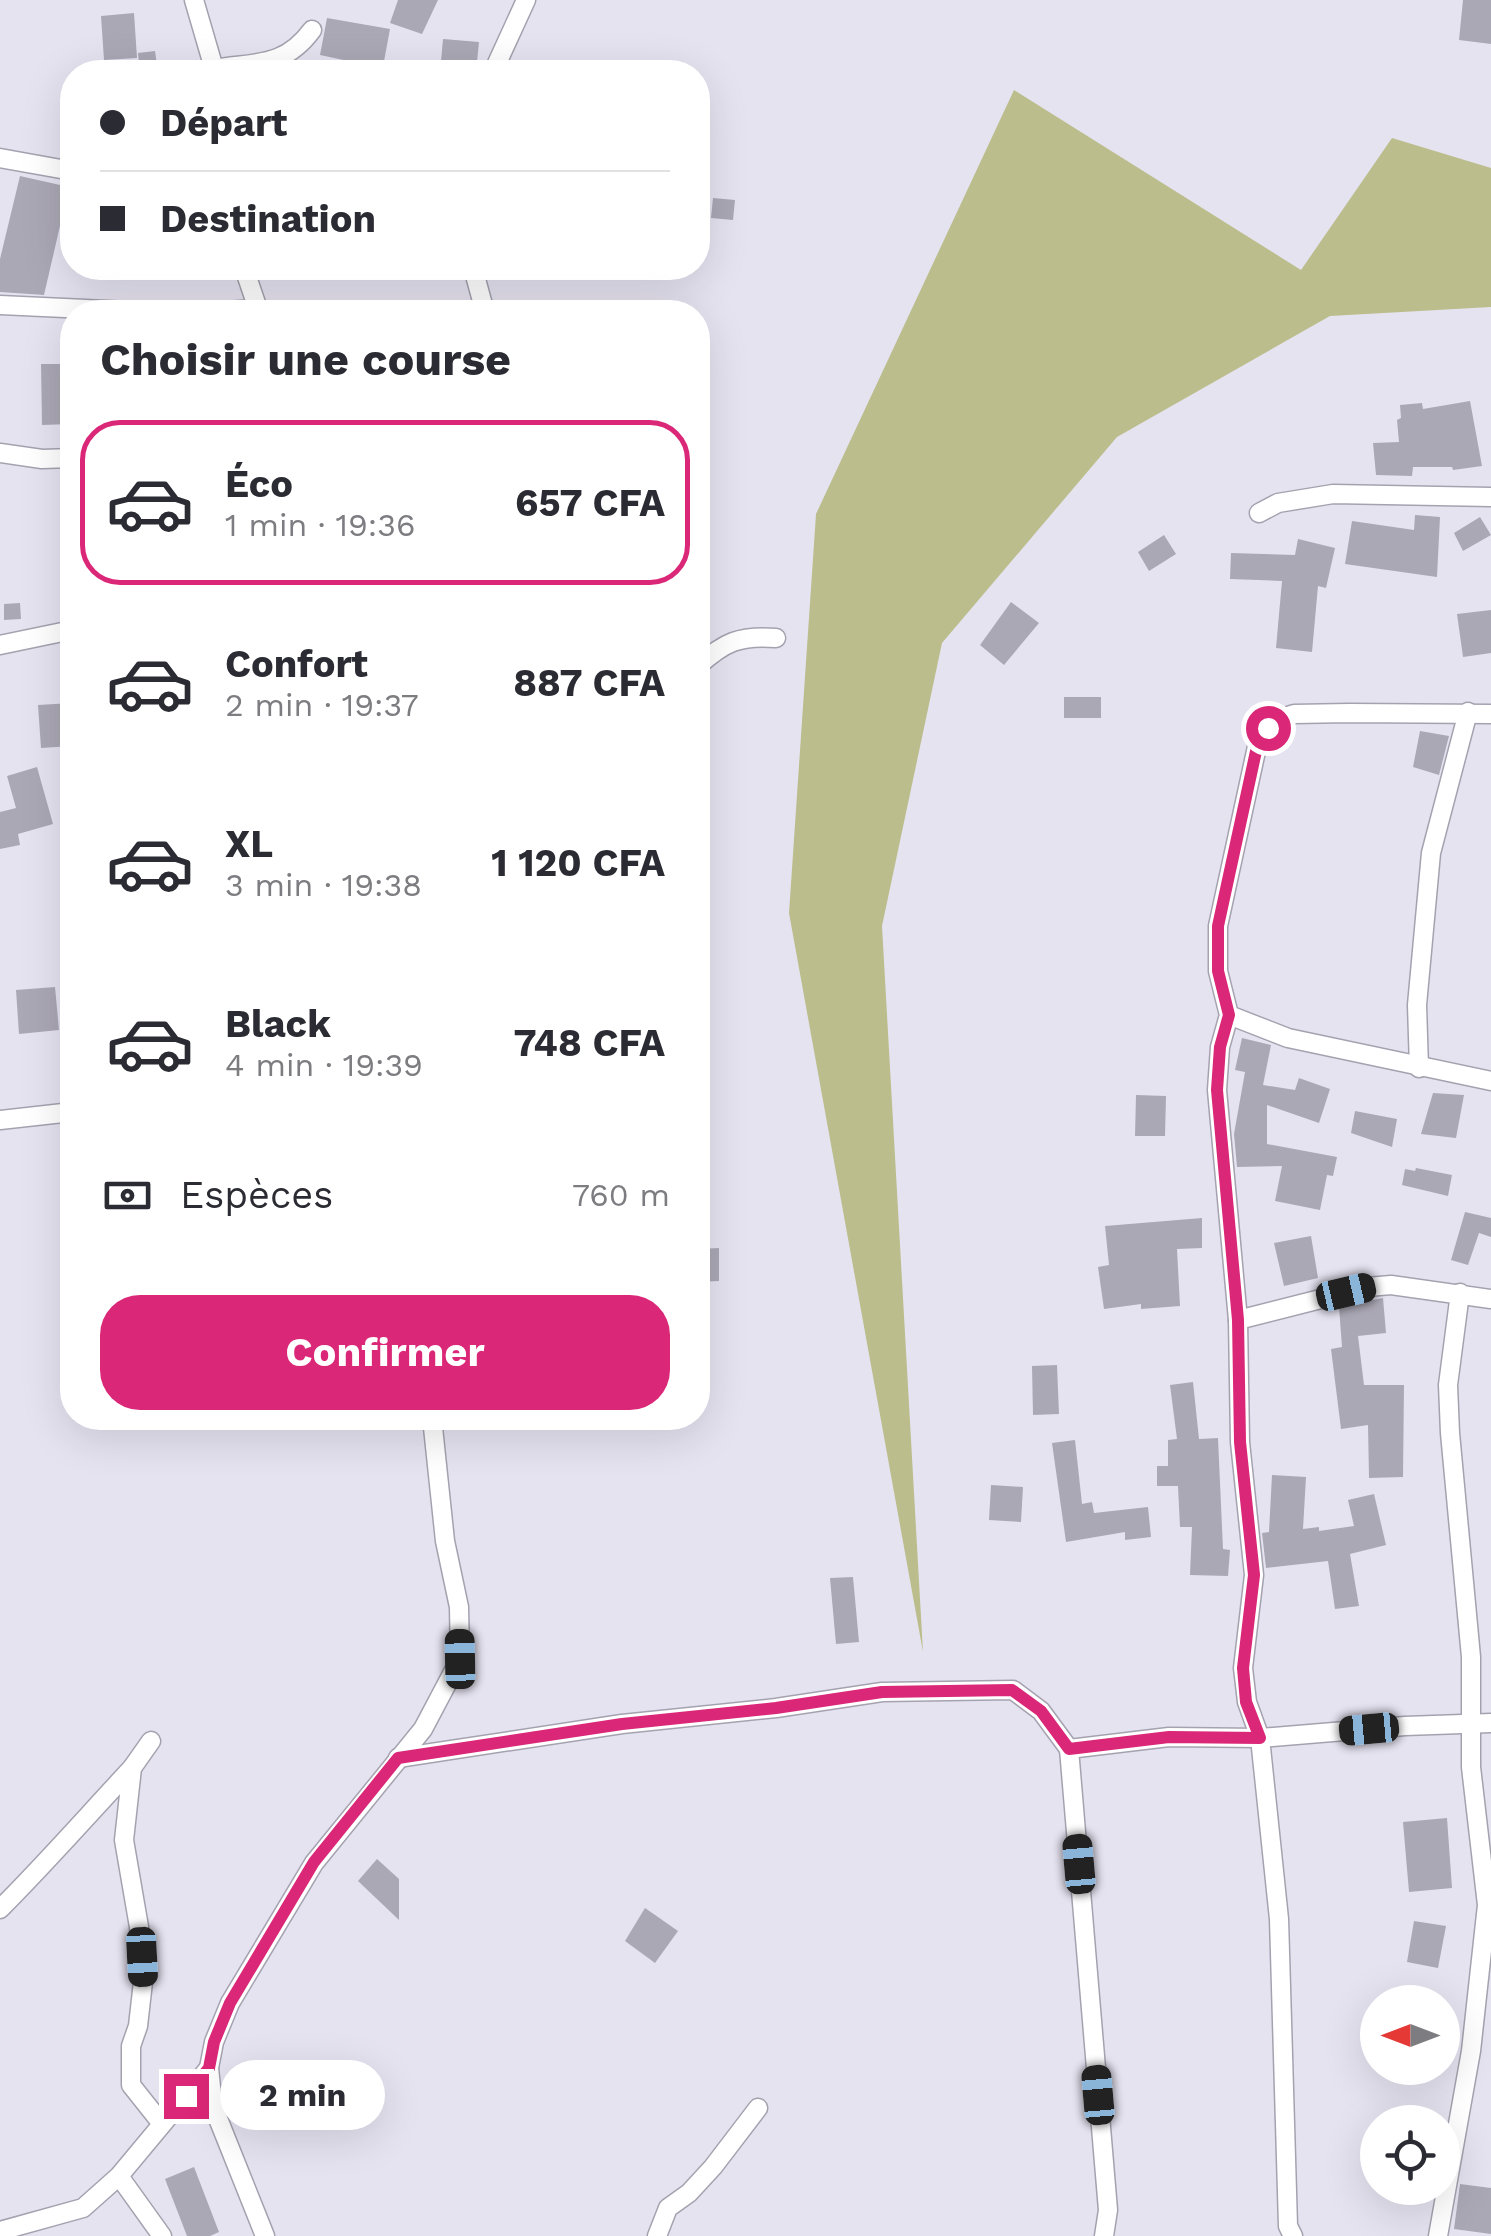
<!DOCTYPE html>
<html lang="fr">
<meta charset="utf-8">
<style>
:root{--surface:#fff;--page:#f7f7f7;--text:#2b2b33;--muted:#7c7c81;--line:#e1e1e2;--accent:#db2777}
body{margin:0;font-family:"Work Sans",sans-serif;background:var(--page);color:var(--text);height:100vh;display:flex;flex-direction:column;font-size:38px;white-space:nowrap}
*{box-sizing:border-box;margin:0}
p{font-size:32px;color:var(--muted)}
.icon{flex:none;width:55px;height:55px;fill:none;stroke:currentColor;stroke-width:2;stroke-linecap:round;stroke-linejoin:round}
.map{position:relative;flex:1;overflow:hidden}
.sheet{position:absolute;left:60px;top:300px;width:650px;height:1130px;display:flex;flex-direction:column;background:var(--surface);border-radius:40px;box-shadow:0 10px 40px #0002}
.sheet>*{flex:none}
.banner{position:absolute;left:60px;top:60px;width:650px;height:220px;border-radius:40px;box-shadow:0 10px 40px #0002;display:grid;align-content:center;height:220px;padding:0 40px;background:var(--surface)}
.needle{width:65px;rotate:270deg}
.controls{position:absolute;left:1360px;top:1985px;display:grid;gap:20px}
.controls a{display:grid;place-items:center;width:100px;height:100px;border-radius:50%;background:var(--surface);box-shadow:0 10px 40px #0002;font-size:50px}
.end{position:absolute;width:45px;height:45px;margin:-22px;border:12px solid #db2777;background:#fff;box-shadow:0 0 0 5px #fff}
.from{border-radius:50%}
.bubble{position:absolute;height:70px;border-radius:35px;background:var(--surface);box-shadow:0 10px 40px #0002;font-size:32px;font-weight:700;line-height:70px;text-align:center}
.car{position:absolute;width:30px;height:60px;margin:-30px -15px;border-radius:12px;box-shadow:0 0 8px 2px #0007;background:linear-gradient(#222 24%,#8ab4d8 0 40%,#222 0 76%,#8ab4d8 0 86%,#222 0)}
.banner b{display:flex;align-items:center;gap:35px;height:95px;font-size:38px}
.banner b+b{border-top:2px solid var(--line)}
.banner i{width:25px;height:25px;background:var(--text)}
ul{padding:0;list-style:none}
li{display:flex;align-items:center;gap:30px;height:165px;margin:0 20px 15px;padding:0 20px;border:5px solid transparent;border-radius:40px}
li div{flex:1}
li b{display:block;font-size:38px}
li em{font-style:normal;font-weight:700}
li.current{border-color:var(--accent)}
li>.icon{width:90px;height:90px;stroke-width:1.5}
h2{padding:0 40px;font-size:45px;line-height:120px}
.pay{display:flex;align-items:center;gap:25px;height:110px;padding:0 40px;font-size:38px}
.pay p{margin-inline-start:auto}
.cta{display:flex;gap:20px;margin-top:auto;padding:20px 40px}
.cta a{flex:1;height:115px;border-radius:40px;background:var(--accent);color:#fff;font-size:40px;font-weight:700;line-height:115px;text-align:center}
.map>svg:first-child{display:block}
.green{fill:#bbbe8c}
.building{fill:#aba8b5}
.lines{fill:none;stroke-linecap:round;stroke-linejoin:round}
.street-casing{stroke:#a5a2b0;stroke-width:21}
.street{stroke:#fff;stroke-width:18}
.route{stroke:#db2777;stroke-width:12}
</style>
<div class="map">
<svg width="1491" height="2236" viewBox="0 0 1491 2236">
<rect width="100%" height="100%" fill="#e6e3f1"/>
<path class="green" d="M 1014,90 L 1301,270 L 1392,138 L 1491,168 L 1491,307 L 1330,316 L 1117,437 L 942,643 L 882,926 L 923,1652 L 789,913 L 816,514 Z"/>
<g class="building">
<path d="M 398,0 L 438,0 L 422,34 L 390,23 Z"/>
<path d="M 1463,0 L 1491,0 L 1491,44 L 1459,40 Z"/>
<path d="M 134,13 L 137,58 L 104,60 L 101,16 Z"/>
<path d="M 327,18 L 390,29 L 382,72 L 350,72 L 353,62 L 320,55 Z"/>
<path d="M 443,39 L 479,42 L 476,72 L 440,72 Z"/>
<path d="M 155,51 L 158,72 L 140,72 L 138,53 Z"/>
<path d="M 20,176 L 69,187 L 44,295 L 0,292 L 0,259 Z"/>
<path d="M 713,198 L 735,200 L 733,220 L 711,218 Z"/>
<path d="M 41,364 L 70,364 L 71,424 L 42,425 Z"/>
<path d="M 1470,401 L 1482,466 L 1453,470 L 1452,467 L 1413,467 L 1412,476 L 1376,475 L 1373,443 L 1399,442 L 1397,420 L 1401,418 L 1400,405 L 1422,403 L 1423,409 Z"/>
<path d="M 1415,515 L 1440,517 L 1437,577 L 1345,564 L 1352,521 L 1414,530 Z"/>
<path d="M 1480,517 L 1491,535 L 1463,551 L 1454,533 Z"/>
<path d="M 1164,535 L 1176,554 L 1149,571 L 1138,552 Z"/>
<path d="M 1298,539 L 1335,548 L 1326,588 L 1318,586 L 1312,652 L 1276,648 L 1282,581 L 1230,579 L 1231,553 L 1295,555 Z"/>
<path d="M 1011,602 L 1039,623 L 1004,665 L 980,645 Z"/>
<path d="M 20,603 L 21,619 L 4,620 L 4,604 Z"/>
<path d="M 1491,610 L 1491,653 L 1463,657 L 1457,614 Z"/>
<rect x="1064" y="697" width="37" height="21"/>
<path d="M 72,703 L 72,746 L 41,748 L 38,705 Z"/>
<path d="M 1420,731 L 1449,736 L 1439,775 L 1413,767 Z"/>
<path d="M 37,767 L 53,824 L 18,834 L 20,845 L 0,849 L 0,812 L 16,808 L 7,776 Z"/>
<path d="M 55,987 L 59,1030 L 19,1034 L 16,990 Z"/>
<path d="M 1242,1038 L 1271,1045 L 1263,1085 L 1295,1090 L 1299,1078 L 1330,1089 L 1319,1123 L 1267,1105 L 1267,1144 L 1337,1157 L 1333,1176 L 1327,1175 L 1320,1210 L 1275,1201 L 1282,1166 L 1237,1167 L 1234,1134 L 1245,1072 L 1235,1070 Z"/>
<path d="M 1433,1093 L 1464,1095 L 1456,1138 L 1421,1134 Z"/>
<path d="M 1136,1095 L 1166,1096 L 1165,1136 L 1135,1136 Z"/>
<path d="M 1355,1111 L 1397,1119 L 1392,1147 L 1351,1133 Z"/>
<path d="M 1416,1168 L 1452,1175 L 1448,1196 L 1402,1185 L 1405,1169 L 1415,1171 Z"/>
<path d="M 1465,1212 L 1491,1218 L 1491,1237 L 1479,1233 L 1468,1265 L 1451,1260 Z"/>
<path d="M 1202,1218 L 1202,1248 L 1177,1249 L 1180,1306 L 1141,1309 L 1141,1304 L 1104,1309 L 1098,1267 L 1109,1265 L 1105,1226 Z"/>
<path d="M 1311,1236 L 1318,1278 L 1284,1286 L 1274,1243 Z"/>
<path d="M 719,1248 L 719,1281 L 698,1282 L 698,1249 Z"/>
<path d="M 1383,1298 L 1386,1333 L 1358,1336 L 1364,1385 L 1404,1385 L 1403,1477 L 1369,1478 L 1368,1425 L 1341,1429 L 1331,1349 L 1342,1347 L 1339,1307 Z"/>
<path d="M 1057,1365 L 1059,1414 L 1033,1415 L 1032,1366 Z"/>
<path d="M 1193,1382 L 1199,1439 L 1218,1438 L 1223,1549 L 1230,1550 L 1228,1576 L 1190,1575 L 1192,1527 L 1180,1527 L 1178,1486 L 1157,1486 L 1157,1466 L 1168,1466 L 1168,1440 L 1177,1439 L 1170,1385 Z"/>
<path d="M 1075,1440 L 1082,1504 L 1092,1502 L 1094,1513 L 1148,1507 L 1151,1537 L 1125,1540 L 1125,1532 L 1066,1542 L 1052,1443 Z"/>
<path d="M 1272,1475 L 1306,1477 L 1303,1529 L 1319,1527 L 1319,1531 L 1354,1526 L 1348,1500 L 1374,1494 L 1386,1545 L 1350,1554 L 1359,1606 L 1335,1609 L 1328,1561 L 1266,1568 L 1262,1533 L 1269,1532 Z"/>
<path d="M 991,1485 L 1023,1487 L 1021,1522 L 989,1520 Z"/>
<path d="M 853,1577 L 859,1642 L 836,1644 L 830,1578 Z"/>
<path d="M 1447,1818 L 1452,1888 L 1409,1892 L 1403,1822 Z"/>
<path d="M 377,1859 L 399,1879 L 399,1920 L 358,1881 Z"/>
<path d="M 645,1908 L 678,1931 L 655,1963 L 625,1941 Z"/>
<path d="M 1414,1921 L 1446,1926 L 1438,1968 L 1407,1962 Z"/>
<path d="M 194,2167 L 219,2232 L 210,2236 L 187,2236 L 165,2179 Z"/>
<path d="M 1460,2184 L 1491,2188 L 1491,2234 L 1454,2229 Z"/>
</g>
<g class="lines">
<g class="street-casing">
<g id="street">
<path d="M 194,0 L 215,72"/>
<path d="M 214,69 C 255,62 284,68 312,30"/>
<path d="M 493,72 L 526,0"/>
<path d="M 0,158 L 72,171"/>
<path d="M 244,268 L 259,312"/>
<path d="M 473,268 L 485,312"/>
<path d="M 0,305 L 150,312"/>
<path d="M 209,312 L 258,309"/>
<path d="M 0,453 L 42,459 L 72,458"/>
<path d="M 1259,513 L 1278,503 L 1333,494 L 1491,497"/>
<path d="M 0,645 L 72,630"/>
<path d="M 698,666 C 724,642 740,635 776,638"/>
<path d="M 1229,1015 L 1288,1038 L 1491,1081"/>
<path d="M 1419,1068 L 1417,1005 L 1431,853 L 1468,712"/>
<path d="M 0,1120 L 72,1112"/>
<path d="M 1238,1320 L 1368,1287 L 1391,1285 L 1491,1299"/>
<path d="M 151,1741 L 132,1768 L 124,1840 L 139,1927 L 143,1982 L 138,2026 L 131,2046 L 131,2085 L 162,2124"/>
<path d="M 398,1758 L 622,1724 L 776,1708 L 882,1692 L 1013,1690 L 1041,1711 L 1069,1749"/>
<path d="M 0,1909 C 46,1863 88,1815 132,1768"/>
<path d="M 119,2176 L 162,2236"/>
<path d="M 0,2231 L 83,2208 L 119,2176 L 209,2068"/>
<path d="M 265,2236 L 213,2106 L 209,2068 L 214,2042 L 230,2003 L 314,1863 L 423,1729 L 460,1659 L 459,1607 L 445,1541 L 432,1418"/>
<path d="M 657,2236 L 668,2208 L 689,2193 L 713,2167 L 758,2108"/>
<path d="M 1104,2236 L 1108,2210 L 1069,1749 L 1169,1737 L 1260,1738 L 1405,1726 L 1491,1723"/>
<path d="M 1293,2236 L 1288,2226 L 1279,1919 L 1260,1738 L 1247,1702 L 1243,1668 L 1254,1575 L 1240,1442 L 1238,1320 L 1217,1090 L 1220,1047 L 1229,1015 L 1218,971 L 1218,926 L 1258,742 L 1281,718 L 1294,714 L 1349,713 L 1491,714"/>
<path d="M 1438,2236 L 1471,2051 L 1487,1905 L 1471,1767 L 1471,1657 L 1450,1433 L 1448,1385 L 1460,1293"/>
</g>
</g>
<use href="#street" class="street"/>
</g>
<g class="lines">
<path class="route" d="M 186,2096 L 209,2068 L 214,2042 L 230,2003 L 314,1862 L 398,1758 L 622,1724 L 776,1708 L 882,1692 L 1012,1690 L 1041,1711 L 1069,1749 L 1169,1737 L 1260,1738 L 1246,1702 L 1243,1668 L 1254,1575 L 1240,1442 L 1238,1320 L 1217,1090 L 1220,1047 L 1229,1015 L 1218,971 L 1218,926 L 1258,742 L 1268,728"/>
</g>
</svg>
<div class="controls">
<a><svg class="needle" viewBox="-14 -14 28 28"><path d="M0-13l5 13h-10z" fill="#e53935"/><path d="M0 13l5-13h-10z" fill="#7c7c81"/></svg></a>
<a><svg class="icon" aria-label="locate" viewBox="0 0 24 24"><circle cx="12" cy="12" r="6"/><path d="M12 2v4M12 18v4M2 12h4M18 12h4"/></svg></a>
</div>
<i class="end from" style="left:1268px;top:728px"></i>
<i class="end" style="left:186px;top:2096px"></i>
<div class="bubble" style="left:220px;top:2060px;width:165px">2 min</div>
<i class="car" style="left:1346px;top:1292px;rotate:77deg"></i>
<i class="car" style="left:460px;top:1659px;rotate:359deg"></i>
<i class="car" style="left:1369px;top:1729px;rotate:265deg"></i>
<i class="car" style="left:1079px;top:1864px;rotate:355deg"></i>
<i class="car" style="left:142px;top:1957px;rotate:177deg"></i>
<i class="car" style="left:1098px;top:2095px;rotate:355deg"></i>
<div class="banner">
<b><i class="from"></i>Départ</b>
<b><i></i>Destination</b>
</div>
<section class="sheet">
<h2>Choisir une course</h2>
<ul>
<li class="current"><svg class="icon" aria-label="car" viewBox="0 0 24 24"><path d="M5 17H2v-5l4-1 3-4h7l3 4 3 1v5h-3M9 17h6M6 11h13"/><circle cx="7" cy="17" r="2"/><circle cx="17" cy="17" r="2"/></svg><div><b>Éco</b><p>1 min · 19:36</p></div><em>657 CFA</em></li>
<li><svg class="icon" aria-label="car" viewBox="0 0 24 24"><path d="M5 17H2v-5l4-1 3-4h7l3 4 3 1v5h-3M9 17h6M6 11h13"/><circle cx="7" cy="17" r="2"/><circle cx="17" cy="17" r="2"/></svg><div><b>Confort</b><p>2 min · 19:37</p></div><em>887 CFA</em></li>
<li><svg class="icon" aria-label="car" viewBox="0 0 24 24"><path d="M5 17H2v-5l4-1 3-4h7l3 4 3 1v5h-3M9 17h6M6 11h13"/><circle cx="7" cy="17" r="2"/><circle cx="17" cy="17" r="2"/></svg><div><b>XL</b><p>3 min · 19:38</p></div><em>1 120 CFA</em></li>
<li><svg class="icon" aria-label="car" viewBox="0 0 24 24"><path d="M5 17H2v-5l4-1 3-4h7l3 4 3 1v5h-3M9 17h6M6 11h13"/><circle cx="7" cy="17" r="2"/><circle cx="17" cy="17" r="2"/></svg><div><b>Black</b><p>4 min · 19:39</p></div><em>748 CFA</em></li>
</ul>
<div class="pay"><svg class="icon" aria-label="cash" viewBox="0 0 24 24"><path d="M3 7h18v10H3z"/><circle cx="12" cy="12" r="2"/></svg>Espèces<p>760 m</p></div>
<div class="cta"><a>Confirmer</a></div>
</section>
</div>
